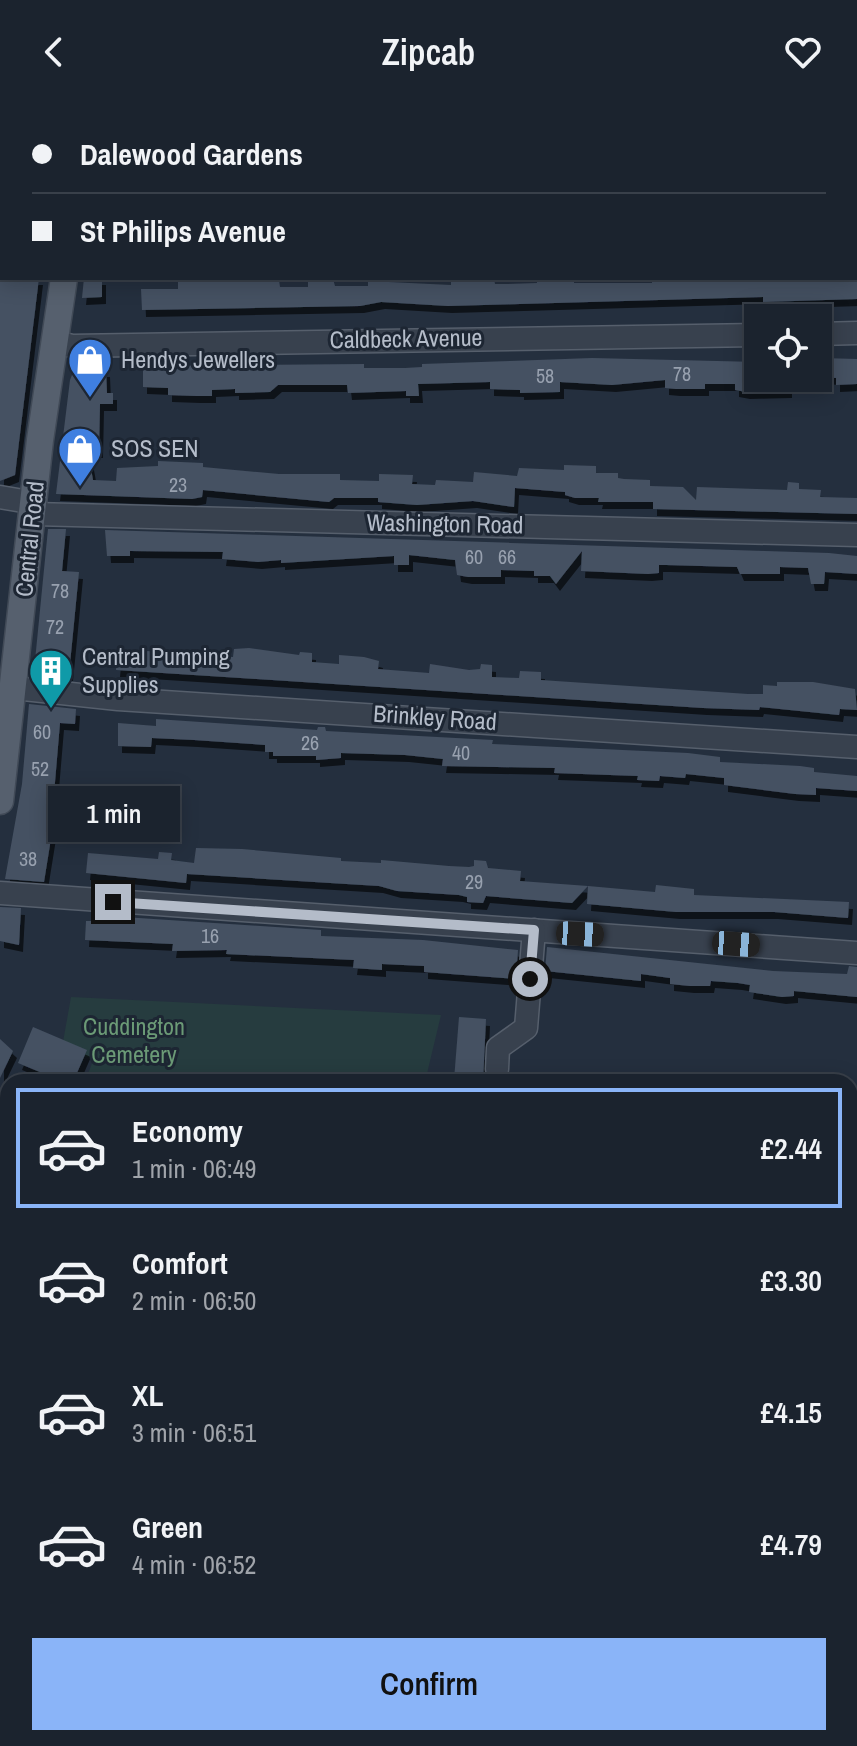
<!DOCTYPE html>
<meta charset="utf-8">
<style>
:root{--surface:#1b232e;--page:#242b36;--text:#f1f3f6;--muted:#a0a4aa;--line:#39404a;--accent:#8ab4f8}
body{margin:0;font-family:"Archivo Narrow",sans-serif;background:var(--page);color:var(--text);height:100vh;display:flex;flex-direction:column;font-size:30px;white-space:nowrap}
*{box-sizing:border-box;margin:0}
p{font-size:26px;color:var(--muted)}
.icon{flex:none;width:44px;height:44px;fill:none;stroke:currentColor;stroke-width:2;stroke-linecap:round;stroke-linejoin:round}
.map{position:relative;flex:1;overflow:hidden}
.sheet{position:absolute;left:0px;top:970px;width:858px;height:672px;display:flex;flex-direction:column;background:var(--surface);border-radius:24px 24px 0 0;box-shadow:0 4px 20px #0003,0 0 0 2px var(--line)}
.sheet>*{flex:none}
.top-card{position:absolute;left:0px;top:0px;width:858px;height:176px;box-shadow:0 4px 20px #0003,0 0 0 2px var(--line);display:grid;align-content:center;height:176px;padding:0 32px;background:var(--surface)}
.controls{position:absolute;left:744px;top:200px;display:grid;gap:16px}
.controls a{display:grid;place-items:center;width:88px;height:88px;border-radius:0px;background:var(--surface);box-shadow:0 4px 20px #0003,0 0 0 2px var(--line);font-size:40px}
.end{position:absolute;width:36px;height:36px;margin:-18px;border:10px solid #b4bcc9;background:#111;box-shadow:0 0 0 4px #111}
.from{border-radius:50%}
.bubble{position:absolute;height:56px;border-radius:0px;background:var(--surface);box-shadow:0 4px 20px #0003,0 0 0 2px var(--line);font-size:26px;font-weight:600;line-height:56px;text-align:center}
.car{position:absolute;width:24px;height:48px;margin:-24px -12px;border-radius:10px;box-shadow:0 0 6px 2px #0007;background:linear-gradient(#222 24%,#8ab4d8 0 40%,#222 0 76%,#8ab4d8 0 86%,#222 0)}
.top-card b{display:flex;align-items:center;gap:28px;height:76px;font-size:30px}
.top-card b+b{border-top:2px solid var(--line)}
.top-card i{width:20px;height:20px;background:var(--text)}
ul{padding:14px 0 0;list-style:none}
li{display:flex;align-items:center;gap:24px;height:120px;margin:0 16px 12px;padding:0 16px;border:4px solid transparent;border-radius:0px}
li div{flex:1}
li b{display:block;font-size:30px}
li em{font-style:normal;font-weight:600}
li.selected{border-color:var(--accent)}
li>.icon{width:72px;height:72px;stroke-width:1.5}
.primary-button{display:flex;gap:16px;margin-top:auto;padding:16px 32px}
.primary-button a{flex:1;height:92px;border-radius:0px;background:var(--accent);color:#111;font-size:32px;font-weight:600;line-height:92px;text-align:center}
header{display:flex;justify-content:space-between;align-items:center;height:104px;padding:0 32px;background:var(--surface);font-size:36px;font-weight:600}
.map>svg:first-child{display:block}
.green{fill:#263c3f}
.building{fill:#455162;filter:url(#shadow)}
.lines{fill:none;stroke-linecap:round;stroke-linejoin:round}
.minor-casing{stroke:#565f6c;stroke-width:25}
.major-casing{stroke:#414a57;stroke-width:29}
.minor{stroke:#38414e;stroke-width:22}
.major{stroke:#56606e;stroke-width:26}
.route{stroke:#b4bcc9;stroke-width:10}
.labels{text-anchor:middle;stroke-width:6;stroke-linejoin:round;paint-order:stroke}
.number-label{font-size:20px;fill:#98a1af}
.street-label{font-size:24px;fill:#b4bcc9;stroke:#1d2633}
.poi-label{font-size:24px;fill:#b4bcc9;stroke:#1d2633;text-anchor:start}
.park-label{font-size:24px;fill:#6b9a76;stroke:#1d2633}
</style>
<header><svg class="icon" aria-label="back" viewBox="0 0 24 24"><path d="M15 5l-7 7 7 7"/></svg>Zipcab<svg class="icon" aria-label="heart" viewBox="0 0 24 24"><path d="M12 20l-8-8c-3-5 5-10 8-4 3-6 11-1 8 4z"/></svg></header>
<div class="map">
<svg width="857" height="1642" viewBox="0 0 857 1642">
<defs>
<filter id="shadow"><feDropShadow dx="4" dy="7" stdDeviation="0" flood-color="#0009"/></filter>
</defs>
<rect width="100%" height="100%" fill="#242f3e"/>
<path class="green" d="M 71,893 L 441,911 L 425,978 L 85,978 L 94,954 L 61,949 Z"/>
<g class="building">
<path d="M 0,174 L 39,174 L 15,371 L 0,377 Z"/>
<path d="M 84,174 L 102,174 L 102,193 L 82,194 Z"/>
<path d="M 308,174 L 333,175 L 335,182 L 368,182 L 368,177 L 451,181 L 451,175 L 463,174 L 494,174 L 495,180 L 507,180 L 537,179 L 537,174 L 574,174 L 574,179 L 652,179 L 652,174 L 680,174 L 680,178 L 709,178 L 709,174 L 857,175 L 857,195 L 763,198 L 763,193 L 448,202 L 381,198 L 360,202 L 142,206 L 141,185 L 178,185 L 178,178 L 279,176 L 280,183 L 308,183 Z"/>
<path d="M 592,254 L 758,258 L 758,274 L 788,274 L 788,287 L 746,288 L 735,286 L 735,280 L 705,280 L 705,285 L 676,285 L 665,284 L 665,276 L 612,281 L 560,278 L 560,288 L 520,289 L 520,286 L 490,285 L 490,278 L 418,280 L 419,292 L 406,292 L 406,287 L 348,289 L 347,281 L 278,281 L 270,288 L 235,289 L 235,285 L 212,286 L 212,292 L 196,292 L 168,291 L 168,284 L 143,283 L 143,264 L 149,262 L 364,260 L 364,264 L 405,264 L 422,263 L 422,260 Z"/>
<path d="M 821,254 L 857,255 L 857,280 L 836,281 L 836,274 L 820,273 Z"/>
<path d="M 78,256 L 92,256 L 92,266 L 106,266 L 107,289 L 113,289 L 113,300 L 100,300 L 99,347 L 91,347 L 90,359 L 93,376 L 116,377 L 117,364 L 158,362 L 158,357 L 203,359 L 203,363 L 279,370 L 340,370 L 340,376 L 379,377 L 379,370 L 413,371 L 412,380 L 435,381 L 436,376 L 473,378 L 474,368 L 517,372 L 519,364 L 564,366 L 564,361 L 596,362 L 596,369 L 618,369 L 618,374 L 624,375 L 650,376 L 650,382 L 683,383 L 696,396 L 697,383 L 787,386 L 788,378 L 799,379 L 799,385 L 821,386 L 820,393 L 857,394 L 857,410 L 653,405 L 653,398 L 598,398 L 599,394 L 575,394 L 565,391 L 565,388 L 515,384 L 514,403 L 473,397 L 417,401 L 378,398 L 378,394 L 334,394 L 329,398 L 203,386 L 202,393 L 192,395 L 56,390 L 70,276 Z"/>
<path d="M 48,425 L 66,425 L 62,467 L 79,468 L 69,570 L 34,567 Z"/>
<path d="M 105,426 L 829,449 L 857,452 L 857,470 L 825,468 L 824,480 L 811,480 L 808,464 L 780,463 L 780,470 L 740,470 L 737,463 L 666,461 L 659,461 L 659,469 L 648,470 L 581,467 L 582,447 L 556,480 L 550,472 L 534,472 L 534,467 L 501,466 L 501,473 L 468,473 L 457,471 L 455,456 L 409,451 L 409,461 L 394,461 L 394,452 L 281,459 L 281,456 L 258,458 L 222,455 L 223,448 L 130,447 L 130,452 L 107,452 Z"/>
<path d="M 249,544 L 299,551 L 300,548 L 312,549 L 312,558 L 339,560 L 339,551 L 364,553 L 379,557 L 378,565 L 429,569 L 430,560 L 469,566 L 480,565 L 481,560 L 492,561 L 492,573 L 519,574 L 520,567 L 541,568 L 541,576 L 748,590 L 763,590 L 763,581 L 777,582 L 777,578 L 813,578 L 855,585 L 857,606 L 840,605 L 839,611 L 760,603 L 759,606 L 703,604 L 116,566 L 118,545 L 233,553 L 234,545 Z"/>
<path d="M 29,600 L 76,605 L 75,620 L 60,619 L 54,690 L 58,691 L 44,778 L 5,775 L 22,680 Z"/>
<path d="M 156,615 L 317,626 L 318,623 L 325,623 L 326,627 L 493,636 L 492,640 L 688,649 L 720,653 L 720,658 L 800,662 L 814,664 L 814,668 L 857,672 L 857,687 L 816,684 L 816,691 L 795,690 L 724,681 L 724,674 L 686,670 L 685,674 L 660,672 L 659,677 L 637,676 L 638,672 L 554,669 L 555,664 L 442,662 L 443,655 L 405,651 L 341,649 L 341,654 L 316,656 L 316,652 L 273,652 L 273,648 L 265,648 L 265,641 L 194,636 L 152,634 L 151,643 L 118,642 L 118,619 L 156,622 Z"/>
<path d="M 196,744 L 242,745 L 341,754 L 341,757 L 381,759 L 381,756 L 449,762 L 469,763 L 474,762 L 474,756 L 486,757 L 488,764 L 521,767 L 520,777 L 588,782 L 572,799 L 486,792 L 483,799 L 467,798 L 467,793 L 459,791 L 397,787 L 379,782 L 187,770 L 186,779 L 86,769 L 88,749 L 158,755 L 159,748 L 172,749 L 171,756 L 194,759 Z"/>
<path d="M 656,781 L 694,785 L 694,791 L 849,798 L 848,814 L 774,808 L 676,808 L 587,800 L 588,782 L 655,788 Z"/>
<path d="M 0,803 L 21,804 L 19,841 L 0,837 Z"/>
<path d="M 93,811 L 321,826 L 321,832 L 423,836 L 518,846 L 516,875 L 424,868 L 424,862 L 382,860 L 382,866 L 353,864 L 354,856 L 226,850 L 227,846 L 172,847 L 173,840 L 85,836 L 86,817 L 92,817 Z"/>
<path d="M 547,843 L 773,867 L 847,870 L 849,862 L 857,863 L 857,893 L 794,887 L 794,892 L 782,893 L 749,888 L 750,881 L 738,879 L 711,877 L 710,882 L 690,882 L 670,880 L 670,874 L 641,870 L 641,877 L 545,867 Z"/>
<path d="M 459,913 L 486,915 L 483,978 L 454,976 Z"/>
<path d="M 33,923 L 87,946 L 73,978 L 44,978 L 47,971 L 18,959 Z"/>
<path d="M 0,935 L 13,947 L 0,974 Z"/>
</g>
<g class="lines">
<g class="minor-casing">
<g id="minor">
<path d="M 856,38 L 857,38"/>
<path d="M 0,51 L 2,51"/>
<path d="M 818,230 L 857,229"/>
<path d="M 55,238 L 72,242 L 758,231"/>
<path d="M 0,393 L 35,399"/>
<path d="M 34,410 L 857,431"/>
<path d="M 14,584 L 118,595 L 857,643"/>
<path d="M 0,789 L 857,849"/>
<path d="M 497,965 L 498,944 L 526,924 L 534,826"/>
<path d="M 850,1087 L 857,1087"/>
<path d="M 0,1350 L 8,1351"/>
<path d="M 850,1376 L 857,1376"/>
<path d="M 850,1412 L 857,1393"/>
<path d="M 144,1642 L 147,1634"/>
<path d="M 463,1642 L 466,1634"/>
<path d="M 766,1642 L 768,1634"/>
</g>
</g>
<g class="major-casing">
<g id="major">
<path d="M 79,2 L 79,0"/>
<path d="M 0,697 L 40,336 L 64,174"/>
<path d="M 0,1044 L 7,1077 L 0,1132"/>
</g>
</g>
<use href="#minor" class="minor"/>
<use href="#major" class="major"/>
</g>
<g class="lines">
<path class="route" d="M 113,798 L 534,826 L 530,875"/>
</g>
<defs>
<g id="shop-pin" transform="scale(2.3)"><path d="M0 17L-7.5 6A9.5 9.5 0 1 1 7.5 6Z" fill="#3f7fe0" stroke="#1d2633"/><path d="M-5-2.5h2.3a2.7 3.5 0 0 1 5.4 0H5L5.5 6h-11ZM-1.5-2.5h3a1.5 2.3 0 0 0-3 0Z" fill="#fff"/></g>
<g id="building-pin" transform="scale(2.3)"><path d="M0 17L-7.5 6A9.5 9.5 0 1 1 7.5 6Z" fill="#0f9aa8" stroke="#1d2633"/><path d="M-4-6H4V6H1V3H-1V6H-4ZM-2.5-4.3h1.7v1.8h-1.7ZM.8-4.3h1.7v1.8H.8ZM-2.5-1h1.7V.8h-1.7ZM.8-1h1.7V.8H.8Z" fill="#fff"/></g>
</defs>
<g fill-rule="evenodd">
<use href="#shop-pin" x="90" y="256"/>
<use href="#shop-pin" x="80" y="345"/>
<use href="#building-pin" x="51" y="567"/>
</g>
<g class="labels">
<g class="number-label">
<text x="682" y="277">78</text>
<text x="545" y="279">58</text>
<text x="178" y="388">23</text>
<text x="474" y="460">60</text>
<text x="507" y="460">66</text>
<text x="60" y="494">78</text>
<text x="55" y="530">72</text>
<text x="42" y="635">60</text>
<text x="310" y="646">26</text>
<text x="461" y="656">40</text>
<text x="40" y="672">52</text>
<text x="28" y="762">38</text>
<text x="474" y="785">29</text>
<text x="210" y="839">16</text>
</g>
<g class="street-label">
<text transform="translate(406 235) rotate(-1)" y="8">Caldbeck Avenue</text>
<text transform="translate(445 420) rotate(1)" y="8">Washington Road</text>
<text transform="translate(30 435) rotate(-84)" y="8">Central Road</text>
<text transform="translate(435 614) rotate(4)" y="8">Brinkley Road</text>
</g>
<g class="poi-label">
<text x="121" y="264">Hendys Jewellers</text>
<text x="111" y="353">SOS SEN</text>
<text x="82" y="561">Central Pumping<tspan x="82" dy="28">Supplies</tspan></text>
</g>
<g class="park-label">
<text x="134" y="931">Cuddington<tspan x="134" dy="28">Cemetery</tspan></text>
</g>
</g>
</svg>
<div class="controls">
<a><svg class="icon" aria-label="locate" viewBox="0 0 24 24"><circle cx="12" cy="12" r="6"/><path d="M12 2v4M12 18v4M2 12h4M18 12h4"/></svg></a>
</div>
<i class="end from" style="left:530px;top:875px"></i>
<i class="end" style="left:113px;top:798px"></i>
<div class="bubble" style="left:48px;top:682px;width:132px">1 min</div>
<i class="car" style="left:580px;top:830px;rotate:93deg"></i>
<i class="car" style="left:736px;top:840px;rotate:94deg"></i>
<div class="top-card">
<b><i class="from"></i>Dalewood Gardens</b>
<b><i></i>St Philips Avenue</b>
</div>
<section class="sheet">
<ul>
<li class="selected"><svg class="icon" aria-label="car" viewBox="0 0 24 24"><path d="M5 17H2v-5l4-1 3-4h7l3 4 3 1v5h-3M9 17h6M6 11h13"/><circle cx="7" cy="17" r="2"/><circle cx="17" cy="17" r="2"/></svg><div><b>Economy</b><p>1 min · 06:49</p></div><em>£2.44</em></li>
<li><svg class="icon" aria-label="car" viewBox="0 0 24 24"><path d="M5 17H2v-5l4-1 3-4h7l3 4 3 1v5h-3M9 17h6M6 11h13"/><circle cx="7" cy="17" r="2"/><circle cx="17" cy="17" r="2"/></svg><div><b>Comfort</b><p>2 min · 06:50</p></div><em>£3.30</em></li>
<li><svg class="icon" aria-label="car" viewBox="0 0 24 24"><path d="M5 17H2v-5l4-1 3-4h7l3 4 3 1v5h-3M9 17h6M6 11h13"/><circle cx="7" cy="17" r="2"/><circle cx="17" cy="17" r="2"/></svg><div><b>XL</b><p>3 min · 06:51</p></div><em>£4.15</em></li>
<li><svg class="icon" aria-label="car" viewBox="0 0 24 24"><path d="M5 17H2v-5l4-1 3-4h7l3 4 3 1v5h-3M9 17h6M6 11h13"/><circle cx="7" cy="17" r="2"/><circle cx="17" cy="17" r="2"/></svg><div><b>Green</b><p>4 min · 06:52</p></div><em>£4.79</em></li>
</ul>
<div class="primary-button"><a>Confirm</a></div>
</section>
</div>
